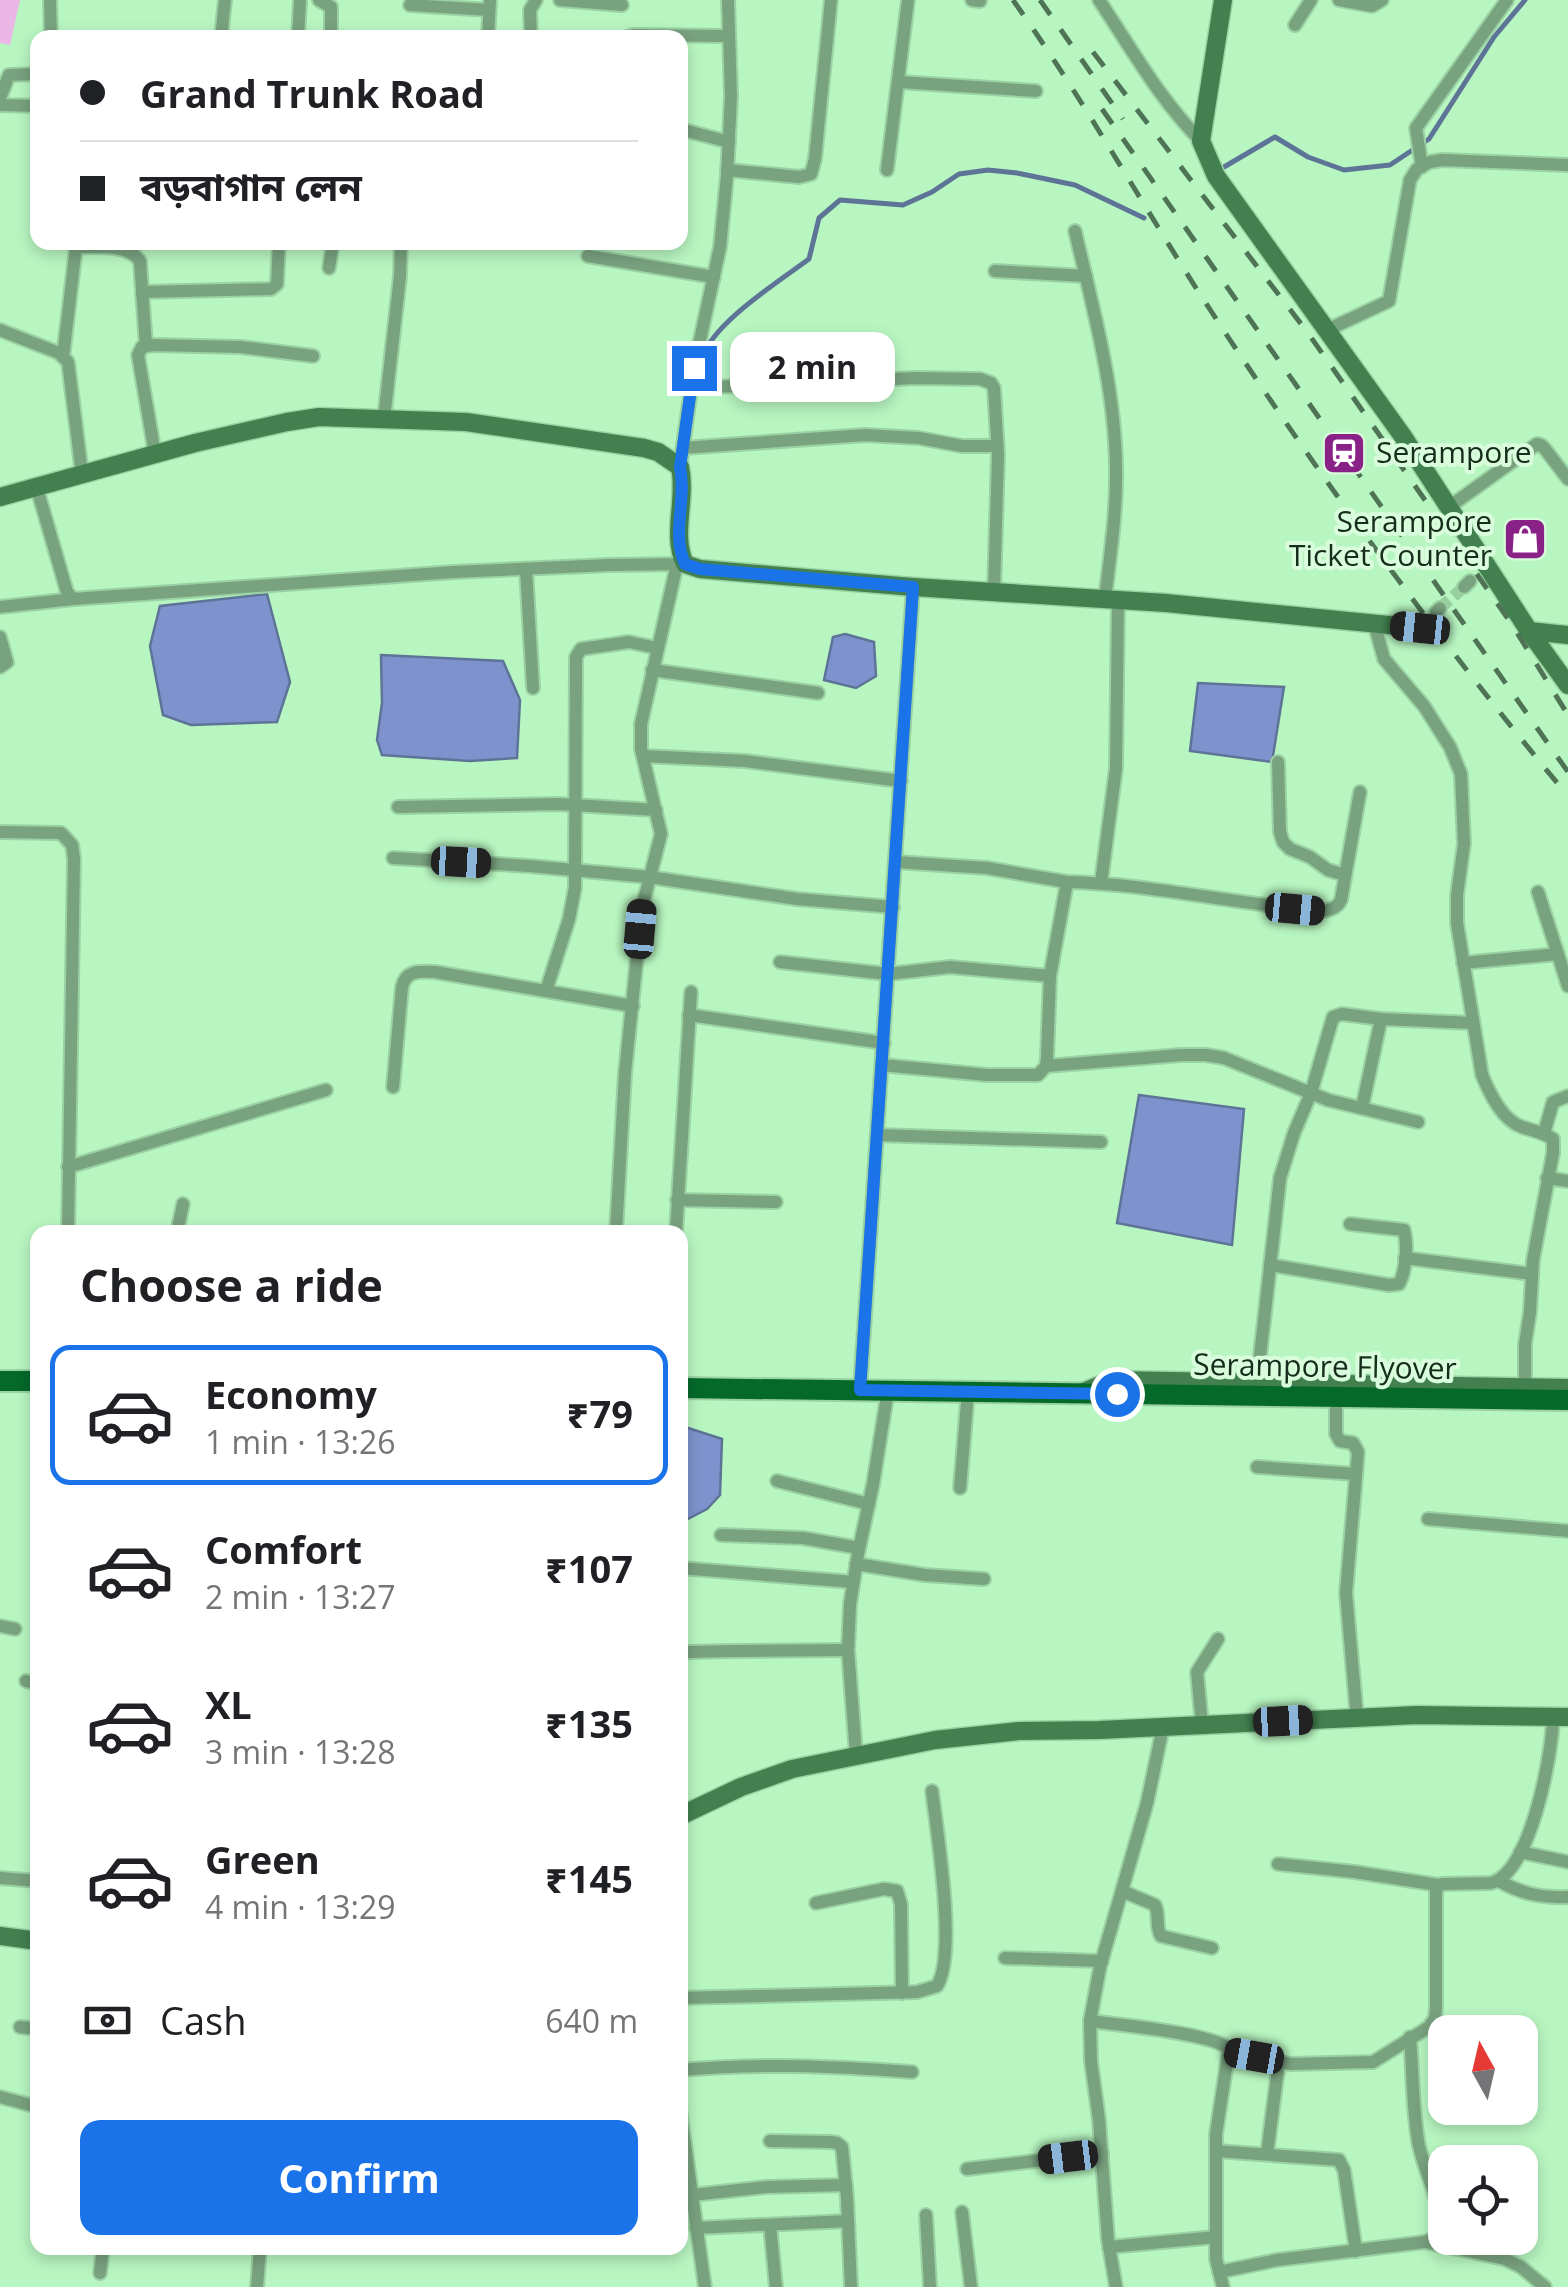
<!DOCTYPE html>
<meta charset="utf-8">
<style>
:root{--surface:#fff;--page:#f6f6f6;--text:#202124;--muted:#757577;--line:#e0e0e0;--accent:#1a73e8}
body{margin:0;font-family:"Open Sans","Noto Sans Bengali",sans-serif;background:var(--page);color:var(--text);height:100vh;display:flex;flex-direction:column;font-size:38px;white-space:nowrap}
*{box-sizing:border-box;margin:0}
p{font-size:32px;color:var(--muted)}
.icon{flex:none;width:55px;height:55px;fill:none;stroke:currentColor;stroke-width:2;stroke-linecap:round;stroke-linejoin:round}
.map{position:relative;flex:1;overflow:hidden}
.details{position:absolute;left:30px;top:1225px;width:658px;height:1030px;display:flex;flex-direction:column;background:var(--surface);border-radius:20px;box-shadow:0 5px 15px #0003}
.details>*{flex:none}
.top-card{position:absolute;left:30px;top:30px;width:658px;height:220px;border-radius:20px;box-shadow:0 5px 15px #0003;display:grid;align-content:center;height:220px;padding:0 50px;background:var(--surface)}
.needle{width:65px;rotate:352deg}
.buttons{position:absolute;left:1428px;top:2015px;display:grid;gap:20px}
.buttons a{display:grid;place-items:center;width:110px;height:110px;border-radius:20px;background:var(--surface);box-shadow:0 5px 15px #0003;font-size:50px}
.end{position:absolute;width:45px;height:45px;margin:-22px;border:12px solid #1a73e8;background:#fff;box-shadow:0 0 0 5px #fff}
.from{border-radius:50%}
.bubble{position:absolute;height:70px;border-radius:20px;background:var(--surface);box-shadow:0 5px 15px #0003;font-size:32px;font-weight:700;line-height:70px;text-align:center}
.car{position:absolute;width:30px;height:60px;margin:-30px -15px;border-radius:12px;box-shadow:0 0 8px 2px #0007;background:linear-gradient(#222 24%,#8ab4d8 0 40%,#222 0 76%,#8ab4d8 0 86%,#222 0)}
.top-card b{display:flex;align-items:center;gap:35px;height:95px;font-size:38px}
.top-card b+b{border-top:2px solid var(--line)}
.top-card i{width:25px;height:25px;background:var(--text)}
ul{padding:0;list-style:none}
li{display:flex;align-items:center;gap:30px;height:140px;margin:0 20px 15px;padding:0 30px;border:5px solid transparent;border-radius:20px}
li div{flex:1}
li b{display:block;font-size:38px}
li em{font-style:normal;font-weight:700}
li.selected{border-color:var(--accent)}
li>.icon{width:90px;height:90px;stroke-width:1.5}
h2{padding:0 50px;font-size:45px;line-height:120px}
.pay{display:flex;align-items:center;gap:25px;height:110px;padding:0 50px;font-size:38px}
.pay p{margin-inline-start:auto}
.button{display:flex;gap:20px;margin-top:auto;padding:20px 50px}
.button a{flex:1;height:115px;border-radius:20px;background:var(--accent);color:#fff;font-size:40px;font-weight:700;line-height:115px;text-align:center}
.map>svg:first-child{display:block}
.green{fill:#eab7e6}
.water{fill:#7e93cd;stroke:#5e7497;stroke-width:2.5}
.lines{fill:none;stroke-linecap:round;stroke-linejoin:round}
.stream{stroke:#5e7497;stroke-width:5}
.street-tunnel{stroke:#97cea0;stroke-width:12;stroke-dasharray:12 6;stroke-linecap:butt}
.street-casing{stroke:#9bd2a3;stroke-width:16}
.secondary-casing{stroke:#9bd2a3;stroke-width:21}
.primary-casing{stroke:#9bd2a3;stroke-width:24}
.street{stroke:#79a27f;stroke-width:12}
.secondary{stroke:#42814f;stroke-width:18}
.primary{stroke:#05692a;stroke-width:20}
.rail{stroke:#4e7455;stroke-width:5;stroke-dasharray:18 18;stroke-linecap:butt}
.route{stroke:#1a73e8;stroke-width:12}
.labels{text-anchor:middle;stroke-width:8;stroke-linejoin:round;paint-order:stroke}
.poi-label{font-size:30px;fill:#152d1a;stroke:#d8fcdc;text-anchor:start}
.street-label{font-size:30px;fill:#152d1a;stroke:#d8fcdc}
</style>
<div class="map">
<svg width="1568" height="2287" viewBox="0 0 1568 2287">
<rect width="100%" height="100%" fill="#b8f6c1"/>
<path class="green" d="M 0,0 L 20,0 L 10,45 L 0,43 Z"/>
<g class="water">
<path d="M 267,594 L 290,682 L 277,722 L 191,725 L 163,715 L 150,646 L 160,606 Z"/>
<path d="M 845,634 L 874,642 L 876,676 L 856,688 L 824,680 L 833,637 Z"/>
<path d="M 381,655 L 503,661 L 520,700 L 517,758 L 470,761 L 382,755 L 377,740 L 382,703 Z"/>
<path d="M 1198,683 L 1284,687 L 1272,762 L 1190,751 Z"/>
<path d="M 1139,1095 L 1244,1109 L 1232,1245 L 1117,1223 Z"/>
<path d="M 682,1426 L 722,1439 L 720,1495 L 707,1509 L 680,1523 L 680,1427 Z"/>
</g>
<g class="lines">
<g class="stream">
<path d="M 1224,167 L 1275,137 L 1308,157 L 1344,170 L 1390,165 L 1429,139 L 1494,37 L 1525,0"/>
<path d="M 704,374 C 704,371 703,362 703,358 C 710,325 782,279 809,259 L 819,218 L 840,200 L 903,205 L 932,192 L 959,174 L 988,170 L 1017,173 L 1075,185 L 1144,218"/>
</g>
<path class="street-tunnel" d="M 1440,608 L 1464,587"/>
<g class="street-casing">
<g id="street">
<path d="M 50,0 L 51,38"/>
<path d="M 319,0 L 331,7 L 331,38"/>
<path d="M 560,0 L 622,5"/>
<path d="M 972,0 L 980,1"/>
<path d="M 1099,0 C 1131,48 1160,100 1201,141"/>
<path d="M 1339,0 L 1372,6 L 1382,0"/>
<path d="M 410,5 L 489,10"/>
<path d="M 1295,25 L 1311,0"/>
<path d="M 221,38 L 225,0"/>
<path d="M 298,38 L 300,0"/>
<path d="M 488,38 L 490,0"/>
<path d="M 531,38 L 530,10 L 536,0"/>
<path d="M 625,38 L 633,35 L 729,36"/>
<path d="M 899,82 L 1036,91"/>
<path d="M 0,98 L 9,75 L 38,74"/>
<path d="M 0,105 L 38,106"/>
<path d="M 680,129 L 729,142"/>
<path d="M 1422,167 L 1416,128 L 1507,0"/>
<path d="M 727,170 L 799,177 L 811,174 L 815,159 L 831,0"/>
<path d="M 887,170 L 908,0"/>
<path d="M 1075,231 C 1093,308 1115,388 1116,467 C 1117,511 1110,556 1105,599"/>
<path d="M 588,256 L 714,277"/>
<path d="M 329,268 L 333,242"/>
<path d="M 995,271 L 1086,276"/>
<path d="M 142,292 L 271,289 L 277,284 L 279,242"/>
<path d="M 0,330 L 59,353 L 68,362 L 82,474"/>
<path d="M 1327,330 L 1389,301 L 1410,180 L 1417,169 L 1430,162 L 1442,160 L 1568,165"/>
<path d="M 63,357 L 76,247 C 96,248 128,243 140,261 L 146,346"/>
<path d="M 691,388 L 917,378 L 980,379 L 991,383 L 994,388 L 998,455 L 994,592"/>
<path d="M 384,419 L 400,276 L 401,242"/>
<path d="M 683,448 L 865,435 L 919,438 L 962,446 L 997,446"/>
<path d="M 155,454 L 138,355 L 142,347 L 153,345 L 241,347 L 313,356"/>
<path d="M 680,467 L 694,368 L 720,247 L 727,176 L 731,96 L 728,0"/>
<path d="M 36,485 L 67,592 L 73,599 L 454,572 L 609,565 L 685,564"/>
<path d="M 1449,507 L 1537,444 L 1541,445 L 1545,449 L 1568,479"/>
<path d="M 526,569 L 533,688"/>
<path d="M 1464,587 L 1470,581"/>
<path d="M 0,607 L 73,599"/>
<path d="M 1436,612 L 1440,608"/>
<path d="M 1374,623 L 1384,659 L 1424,706 L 1450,747 L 1461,774 L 1464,844 L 1457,895 L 1457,923 L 1482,1075 C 1490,1094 1502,1120 1522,1127 C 1533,1131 1543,1132 1553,1139 L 1553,1153 L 1533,1260 L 1530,1312 L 1525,1344 L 1525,1387"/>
<path d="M 0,637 L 7,662 L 0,667"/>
<path d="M 652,670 L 818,693"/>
<path d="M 643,756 L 745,761 L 901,781"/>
<path d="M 1278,762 L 1280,832 L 1283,842 L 1290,849 L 1310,857 L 1328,870 L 1345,875"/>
<path d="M 398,807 L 557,804 L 656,810"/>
<path d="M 0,832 L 61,833 L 72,845 L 74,859 L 68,1232"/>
<path d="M 393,858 L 530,866 L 649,877 L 797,899 L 893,907"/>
<path d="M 896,862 L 987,868 L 1067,882"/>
<path d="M 1101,883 L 1116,768 L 1118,600"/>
<path d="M 1538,892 L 1568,986"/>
<path d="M 780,962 L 888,974 L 950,967 L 1050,976 L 1067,882 C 1153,884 1237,905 1323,911 C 1332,909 1337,908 1341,900 L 1360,792"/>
<path d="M 1463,963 L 1558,954"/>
<path d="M 546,991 L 569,919 L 575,888 L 576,657 L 581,649 L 629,642 L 657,648"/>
<path d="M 689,1015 L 884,1043"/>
<path d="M 882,1065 L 987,1075 L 1038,1075 L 1046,1066 L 1047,1058 L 1050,976"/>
<path d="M 1046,1066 L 1181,1055 L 1206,1055 L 1224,1058 L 1328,1100 L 1418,1122"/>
<path d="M 393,1087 L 402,987 C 406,970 420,971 435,972 L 633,1006"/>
<path d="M 1362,1108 L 1381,1019"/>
<path d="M 1544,1133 L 1553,1102 L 1568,1096"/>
<path d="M 877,1135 L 1101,1142"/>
<path d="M 68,1167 L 326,1090"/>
<path d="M 1547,1178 L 1568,1181"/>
<path d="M 677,1200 L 776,1202"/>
<path d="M 177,1232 L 183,1204"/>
<path d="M 616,1232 L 625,1073 L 642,908 L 661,834 L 641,749 L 641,724 L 677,564"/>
<path d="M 676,1232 L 691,992"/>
<path d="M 1405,1258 L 1532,1274"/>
<path d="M 1270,1265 L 1389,1285 L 1399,1284 C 1406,1271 1408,1246 1404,1230 L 1350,1224"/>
<path d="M 1257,1383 L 1280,1178 L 1294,1133 L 1311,1093 L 1333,1017 L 1342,1014 L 1381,1019 L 1473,1023"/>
<path d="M 860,1390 L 913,587"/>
<path d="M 1336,1407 L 1336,1434 L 1340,1441 L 1353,1443 L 1358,1452 L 1346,1593 L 1357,1718"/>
<path d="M 1257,1467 L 1356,1474"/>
<path d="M 777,1481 L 869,1504"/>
<path d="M 960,1488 L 968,1391"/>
<path d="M 1428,1519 L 1568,1531"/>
<path d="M 721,1535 L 803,1538 L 859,1548"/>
<path d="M 856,1564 L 925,1575 L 984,1579"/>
<path d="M 680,1568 L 853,1582"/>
<path d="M 0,1626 L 15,1629"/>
<path d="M 680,1655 L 688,1652 L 733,1651 L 848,1650"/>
<path d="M 26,1681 L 38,1684"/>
<path d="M 1202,1725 L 1197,1672 L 1218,1639"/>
<path d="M 856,1754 L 848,1650 L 850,1604 L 858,1554 L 873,1484 L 888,1390"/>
<path d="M 1520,1852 L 1568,1862"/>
<path d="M 1278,1864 L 1355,1872 L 1438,1885"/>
<path d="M 0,1878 L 38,1881"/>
<path d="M 1499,1881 C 1522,1894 1542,1898 1568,1897"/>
<path d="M 1122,1891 L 1155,1905 C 1160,1915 1155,1927 1161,1936 L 1212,1948"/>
<path d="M 816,1903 L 884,1889 L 897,1891 L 901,1904 L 902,1993"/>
<path d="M 1005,1958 L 1102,1961"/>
<path d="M 680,1998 L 917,1992 L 937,1986 C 957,1954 937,1832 932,1791"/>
<path d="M 1090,2021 C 1117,2025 1213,2033 1229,2049 L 1216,2134 L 1216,2259 L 1223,2287"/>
<path d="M 20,2027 L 38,2029"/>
<path d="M 1229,2052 L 1291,2064 L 1373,2062 L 1429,2027 L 1435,2018 L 1436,2008 L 1436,1889 L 1442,1884 L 1491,1883 C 1531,1873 1552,1754 1553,1718"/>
<path d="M 680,2070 C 761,2063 831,2066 912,2072"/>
<path d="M 0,2097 L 38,2107"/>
<path d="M 680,2109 L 705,2287"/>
<path d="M 770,2141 L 831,2142 L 837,2143 L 842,2147 L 847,2198 L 851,2287"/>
<path d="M 1216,2151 L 1339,2160 L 1344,2170 L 1356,2251"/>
<path d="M 1267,2154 L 1279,2061"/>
<path d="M 967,2169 L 1102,2153"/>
<path d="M 692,2195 L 766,2187 L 846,2185"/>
<path d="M 962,2212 L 971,2287"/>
<path d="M 926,2215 L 930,2287"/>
<path d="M 770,2225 L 776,2287"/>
<path d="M 696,2228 L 848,2221"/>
<path d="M 1429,2243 L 1505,2259 L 1521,2267 L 1545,2287"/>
<path d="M 1109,2247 L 1216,2237"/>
<path d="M 1219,2272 L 1277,2260 L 1425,2242 L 1439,2236 C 1443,2203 1426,2177 1419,2146 C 1412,2110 1413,2073 1410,2037"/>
<path d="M 100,2273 L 103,2248"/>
<path d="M 257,2287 L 260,2248"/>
<path d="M 1116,2287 L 1108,2240 L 1099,2120 L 1091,2061 L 1090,2021 L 1100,1967 L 1147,1803 L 1163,1727"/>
</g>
</g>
<g class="secondary-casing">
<g id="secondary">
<path d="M 1223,0 L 1201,141 L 1216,176 L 1402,435 L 1529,631 L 1568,635"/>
<path d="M 0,497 L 195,443 L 287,422 L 319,417 L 466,422 L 644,448 L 658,452 L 680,467 C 687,499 671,534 685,564 L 700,569 L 913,587 L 1166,603 L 1419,628"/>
<path d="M 1529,631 L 1568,685"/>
<path d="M 1081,1393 L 1112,1380 L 1568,1388"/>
<path d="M 680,1816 L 741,1787 L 792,1769 L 935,1740 L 1019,1731 L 1099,1730 L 1417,1715 L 1568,1717"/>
<path d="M 0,1936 L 38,1941"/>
</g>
</g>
<g class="primary-casing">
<g id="primary">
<path d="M 0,1381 L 38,1381"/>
<path d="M 680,1388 L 1568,1400"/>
</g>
</g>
<use href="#street" class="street"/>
<use href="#secondary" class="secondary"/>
<use href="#primary" class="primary"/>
<g class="rail">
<path d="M 1013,0 C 1079,93 1135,192 1196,288 C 1310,464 1434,635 1568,796"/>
<path d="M 1040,0 L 1123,119"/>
<path d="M 1093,52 L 1308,333 L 1511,623 L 1568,715"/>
<path d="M 1102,109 L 1568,772"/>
</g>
</g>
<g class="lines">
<path class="route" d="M 694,368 L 680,467 C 687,499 671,534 685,564 L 700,569 L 913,587 L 860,1390 L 1117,1394"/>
</g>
<defs>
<g id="station-square" transform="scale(2.25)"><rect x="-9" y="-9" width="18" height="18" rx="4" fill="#892187" stroke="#d8fcdc"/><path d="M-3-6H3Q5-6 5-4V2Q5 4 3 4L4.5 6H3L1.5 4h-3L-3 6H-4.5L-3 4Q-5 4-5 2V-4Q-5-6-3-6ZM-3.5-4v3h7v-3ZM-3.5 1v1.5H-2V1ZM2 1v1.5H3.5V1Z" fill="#fff"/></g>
<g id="shop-square" transform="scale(2.25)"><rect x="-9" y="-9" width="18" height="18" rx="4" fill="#892187" stroke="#d8fcdc"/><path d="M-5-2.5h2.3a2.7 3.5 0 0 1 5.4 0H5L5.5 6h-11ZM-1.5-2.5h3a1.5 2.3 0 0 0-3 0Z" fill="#fff"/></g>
</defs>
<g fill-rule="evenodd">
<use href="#station-square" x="1344" y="453"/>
<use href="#shop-square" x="1525" y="539"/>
</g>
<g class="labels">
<g class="poi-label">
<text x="1376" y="463">Serampore</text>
<text x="1492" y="532" text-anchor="end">Serampore<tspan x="1492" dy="34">Ticket Counter</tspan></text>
</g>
<g class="street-label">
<text transform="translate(1325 1367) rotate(1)" y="10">Serampore Flyover</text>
</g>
</g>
</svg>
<div class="buttons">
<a><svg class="needle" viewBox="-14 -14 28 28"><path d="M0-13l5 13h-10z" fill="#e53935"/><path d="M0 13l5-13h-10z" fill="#757577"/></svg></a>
<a><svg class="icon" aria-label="locate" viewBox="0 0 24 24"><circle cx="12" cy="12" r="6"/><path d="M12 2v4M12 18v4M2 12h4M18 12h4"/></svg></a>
</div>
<i class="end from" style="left:1117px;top:1394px"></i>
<i class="end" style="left:694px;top:368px"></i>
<div class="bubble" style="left:730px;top:332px;width:165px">2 min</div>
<i class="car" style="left:1420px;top:628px;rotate:276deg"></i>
<i class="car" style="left:461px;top:862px;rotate:93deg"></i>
<i class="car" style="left:1295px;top:909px;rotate:95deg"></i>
<i class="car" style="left:640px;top:929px;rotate:5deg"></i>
<i class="car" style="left:1283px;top:1721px;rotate:87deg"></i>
<i class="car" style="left:1254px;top:2056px;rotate:280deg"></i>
<i class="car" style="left:1068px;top:2157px;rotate:263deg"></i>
<div class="top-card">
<b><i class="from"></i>Grand Trunk Road</b>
<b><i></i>বড়বাগান লেন</b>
</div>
<section class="details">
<h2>Choose a ride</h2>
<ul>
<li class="selected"><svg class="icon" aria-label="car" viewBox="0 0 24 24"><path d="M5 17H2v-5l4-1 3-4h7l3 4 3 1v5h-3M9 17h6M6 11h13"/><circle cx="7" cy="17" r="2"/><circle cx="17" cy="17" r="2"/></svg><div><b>Economy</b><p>1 min · 13:26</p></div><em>₹79</em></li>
<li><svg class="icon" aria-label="car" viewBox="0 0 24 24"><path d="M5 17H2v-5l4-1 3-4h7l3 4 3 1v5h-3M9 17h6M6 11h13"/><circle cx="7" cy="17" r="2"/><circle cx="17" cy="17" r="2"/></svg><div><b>Comfort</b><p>2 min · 13:27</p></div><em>₹107</em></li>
<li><svg class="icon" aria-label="car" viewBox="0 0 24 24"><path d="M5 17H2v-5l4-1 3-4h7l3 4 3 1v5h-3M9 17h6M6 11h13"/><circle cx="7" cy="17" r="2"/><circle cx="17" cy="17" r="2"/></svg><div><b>XL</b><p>3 min · 13:28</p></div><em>₹135</em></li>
<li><svg class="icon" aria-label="car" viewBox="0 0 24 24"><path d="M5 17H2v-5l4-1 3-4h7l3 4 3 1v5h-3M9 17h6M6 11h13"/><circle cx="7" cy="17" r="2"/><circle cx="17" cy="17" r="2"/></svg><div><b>Green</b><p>4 min · 13:29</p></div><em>₹145</em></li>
</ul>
<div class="pay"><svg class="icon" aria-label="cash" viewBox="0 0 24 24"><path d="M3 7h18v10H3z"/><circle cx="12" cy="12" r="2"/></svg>Cash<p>640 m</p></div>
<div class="button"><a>Confirm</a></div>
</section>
</div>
